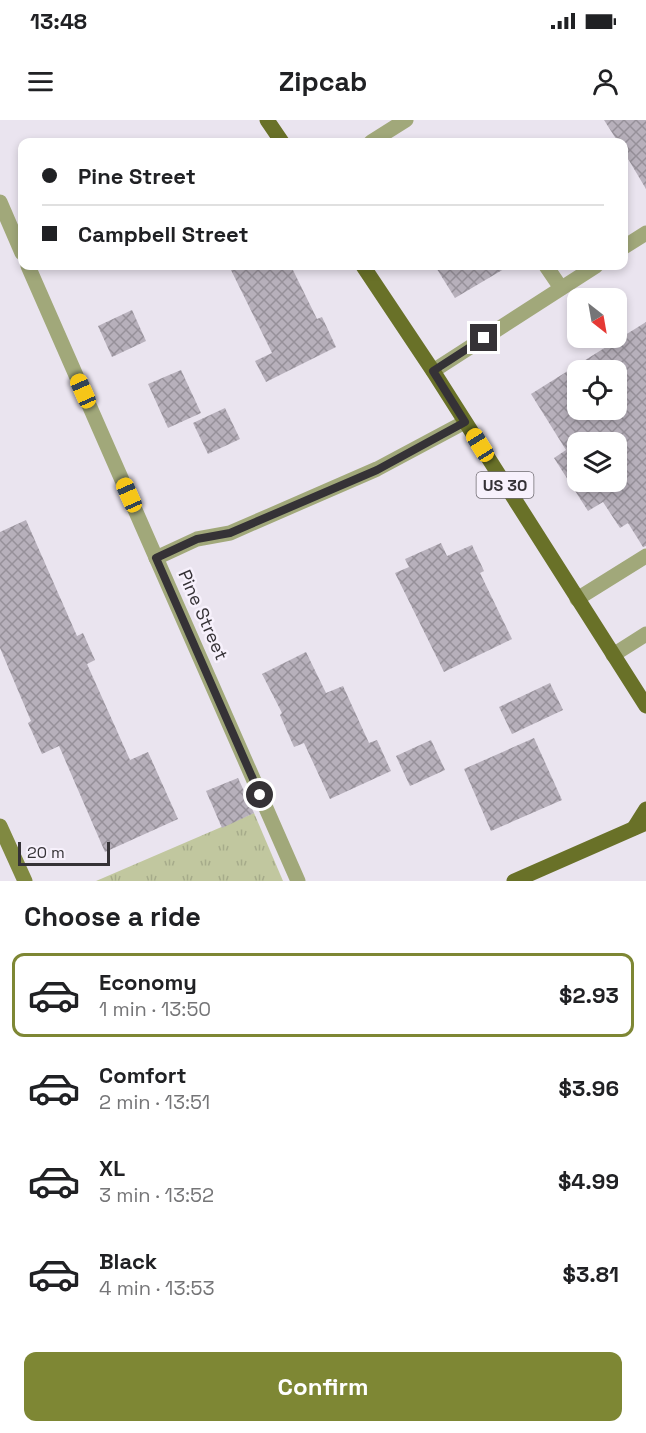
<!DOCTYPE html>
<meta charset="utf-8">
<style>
:root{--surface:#fff;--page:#f2f2f2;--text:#202124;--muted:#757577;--line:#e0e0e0;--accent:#7e8734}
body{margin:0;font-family:"Space Grotesk",sans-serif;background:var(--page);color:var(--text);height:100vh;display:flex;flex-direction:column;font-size:22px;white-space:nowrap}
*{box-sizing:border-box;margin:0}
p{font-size:20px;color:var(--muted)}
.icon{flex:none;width:33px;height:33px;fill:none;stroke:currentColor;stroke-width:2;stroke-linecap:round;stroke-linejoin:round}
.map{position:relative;height:761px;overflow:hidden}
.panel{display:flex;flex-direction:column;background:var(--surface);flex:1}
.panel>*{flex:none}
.guide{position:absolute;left:18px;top:18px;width:610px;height:132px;border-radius:12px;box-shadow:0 3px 9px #0003;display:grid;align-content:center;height:132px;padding:0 24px;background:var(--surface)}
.needle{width:39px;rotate:149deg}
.buttons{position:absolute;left:567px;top:168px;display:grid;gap:12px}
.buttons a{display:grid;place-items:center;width:60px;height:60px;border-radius:12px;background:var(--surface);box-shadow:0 3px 9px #0003;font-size:30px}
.scale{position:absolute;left:18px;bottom:15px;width:92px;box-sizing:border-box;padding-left:6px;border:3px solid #353236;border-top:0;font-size:16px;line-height:21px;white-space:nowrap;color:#353236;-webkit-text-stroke:4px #f7f1fc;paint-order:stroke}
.end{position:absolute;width:27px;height:27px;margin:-14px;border:8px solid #353236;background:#fff;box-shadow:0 0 0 3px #fff}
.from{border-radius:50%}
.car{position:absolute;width:18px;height:36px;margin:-18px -9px;border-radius:8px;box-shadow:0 0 4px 2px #0007;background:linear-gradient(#f5c518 24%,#345 0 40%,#f5c518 0 76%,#345 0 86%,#f5c518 0)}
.guide b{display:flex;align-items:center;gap:21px;height:57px;font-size:22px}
.guide b+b{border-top:2px solid var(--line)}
.guide i{width:15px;height:15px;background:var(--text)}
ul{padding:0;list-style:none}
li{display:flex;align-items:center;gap:18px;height:84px;margin:0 12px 9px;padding:0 12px;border:3px solid transparent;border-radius:12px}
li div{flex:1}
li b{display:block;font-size:22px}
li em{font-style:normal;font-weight:700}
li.on{border-color:var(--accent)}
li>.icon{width:54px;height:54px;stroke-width:1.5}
h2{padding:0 24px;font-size:27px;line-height:72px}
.action{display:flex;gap:12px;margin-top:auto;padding:12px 24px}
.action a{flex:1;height:69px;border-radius:12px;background:var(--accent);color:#fff;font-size:24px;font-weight:700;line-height:69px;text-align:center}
.status{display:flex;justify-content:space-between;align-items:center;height:42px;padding:0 30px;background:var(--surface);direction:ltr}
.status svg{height:16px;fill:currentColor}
header{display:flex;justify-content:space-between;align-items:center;height:78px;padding:0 24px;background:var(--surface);font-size:27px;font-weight:700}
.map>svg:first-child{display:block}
.grass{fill:url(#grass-tufts)}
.building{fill:url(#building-cross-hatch);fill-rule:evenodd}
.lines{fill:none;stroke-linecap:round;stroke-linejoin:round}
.lane{stroke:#a1a87a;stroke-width:15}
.street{stroke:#a1a87a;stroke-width:15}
.secondary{stroke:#808941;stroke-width:15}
.primary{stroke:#697128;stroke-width:15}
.route{stroke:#353236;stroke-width:8}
.labels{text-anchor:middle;stroke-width:5;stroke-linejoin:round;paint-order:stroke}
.shield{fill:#f7f1fc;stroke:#6f6b71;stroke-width:1.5}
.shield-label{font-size:16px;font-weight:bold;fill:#353236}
.street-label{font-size:18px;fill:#353236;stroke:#f7f1fc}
</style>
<div class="status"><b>13:48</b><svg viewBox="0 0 49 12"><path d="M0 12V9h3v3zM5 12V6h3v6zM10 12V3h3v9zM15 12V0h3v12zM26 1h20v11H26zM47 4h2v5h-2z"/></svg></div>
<header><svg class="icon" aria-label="menu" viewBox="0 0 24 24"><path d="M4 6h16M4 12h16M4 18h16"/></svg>Zipcab<svg class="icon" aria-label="person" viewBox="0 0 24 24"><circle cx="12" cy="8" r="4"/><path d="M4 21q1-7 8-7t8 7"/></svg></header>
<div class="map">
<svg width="646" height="761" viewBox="0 0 646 761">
<defs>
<pattern id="grass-tufts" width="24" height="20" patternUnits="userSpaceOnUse" patternTransform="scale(1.5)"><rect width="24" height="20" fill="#c1c79f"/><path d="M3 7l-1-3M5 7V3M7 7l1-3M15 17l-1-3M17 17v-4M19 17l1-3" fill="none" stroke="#a6ab8a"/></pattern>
<pattern id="building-cross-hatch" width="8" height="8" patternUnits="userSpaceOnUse" patternTransform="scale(1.5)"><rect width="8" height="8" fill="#b7b0bb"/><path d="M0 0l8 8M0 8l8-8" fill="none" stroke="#969099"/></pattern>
</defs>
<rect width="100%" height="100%" fill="#eae4ef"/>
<path class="grass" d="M 254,693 L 283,761 L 96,761 Z"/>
<g class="building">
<path d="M 604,0 L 646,0 L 646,69 L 624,32 L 624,22 L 618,22 Z"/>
<path d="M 229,146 L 291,146 L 317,199 L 322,197 L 336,227 L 266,262 L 255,241 L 272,233 Z"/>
<path d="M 435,146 L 509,146 L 455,178 Z"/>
<path d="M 132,190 L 146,221 L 112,237 L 98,206 Z"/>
<path d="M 646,202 L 646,426 L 643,427 L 628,403 L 620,408 L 603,382 L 588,391 L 554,338 L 566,330 L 531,274 ZM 578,250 L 616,250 L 616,290 L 578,290 ZM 578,322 L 616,322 L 616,362 L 578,362 Z"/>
<path d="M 181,250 L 201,293 L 168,308 L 148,264 Z"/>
<path d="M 225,288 L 240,319 L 208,334 L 193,303 Z"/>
<path d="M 26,400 L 77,516 L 83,513 L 95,540 L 87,544 L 130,640 L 148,632 L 178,699 L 105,732 L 59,626 L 42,634 L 28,603 L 31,601 L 0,528 L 0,412 Z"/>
<path d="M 441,423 L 447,436 L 472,425 L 484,451 L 480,453 L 512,519 L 444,552 L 395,453 L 409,447 L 405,439 Z"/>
<path d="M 306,532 L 326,573 L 343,566 L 369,623 L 377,620 L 391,651 L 330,679 L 304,623 L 294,627 L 280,595 L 282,593 L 262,554 Z"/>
<path d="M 550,563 L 563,590 L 512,614 L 499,587 Z"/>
<path d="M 534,618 L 562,680 L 491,711 L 464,649 Z"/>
<path d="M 431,620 L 445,650 L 410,666 L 396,636 Z"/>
<path d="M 238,658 L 254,693 L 222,708 L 206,671 Z"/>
</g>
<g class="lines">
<g class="lane">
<path d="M 371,22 L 406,0"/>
<path d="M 546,146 L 561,168"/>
<path d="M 156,438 L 197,419 L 230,413 L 377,349 L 465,302"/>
<path d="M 577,479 L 646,436"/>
<path d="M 613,535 L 646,514"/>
</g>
<g class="street">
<path d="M 0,82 L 22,133"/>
<path d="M 624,127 L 646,113"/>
<path d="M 28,146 L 298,761"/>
<path d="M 433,251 L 596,146"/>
</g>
<path class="secondary" d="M 0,706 L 25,761"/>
<g class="primary">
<path d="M 267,0 L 282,22"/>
<path d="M 363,146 L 433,251 L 646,586"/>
<path d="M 634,708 L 646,689"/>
<path d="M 514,761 L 646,703"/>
</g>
</g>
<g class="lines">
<path class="route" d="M 260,675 L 156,438 L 197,419 L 230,413 L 377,350 L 465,302 L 433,251 L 484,218"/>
</g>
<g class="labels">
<rect class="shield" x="476.5" y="352" width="57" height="26" rx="4.5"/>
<g class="shield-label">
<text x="505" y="371">US 30</text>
</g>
<g class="street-label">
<text transform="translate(203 495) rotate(66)" y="6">Pine Street</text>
</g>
</g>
</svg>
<div class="buttons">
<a><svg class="needle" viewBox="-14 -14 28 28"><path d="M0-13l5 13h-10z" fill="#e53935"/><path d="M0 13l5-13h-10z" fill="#757577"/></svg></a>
<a><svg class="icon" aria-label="locate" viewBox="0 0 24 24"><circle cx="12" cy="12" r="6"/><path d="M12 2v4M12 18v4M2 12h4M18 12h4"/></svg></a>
<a><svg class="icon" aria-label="layers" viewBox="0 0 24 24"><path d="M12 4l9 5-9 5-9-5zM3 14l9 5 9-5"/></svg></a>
</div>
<div class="scale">20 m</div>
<i class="end from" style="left:260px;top:675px"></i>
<i class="end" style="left:484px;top:218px"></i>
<i class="car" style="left:83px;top:271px;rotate:336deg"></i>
<i class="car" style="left:480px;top:325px;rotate:328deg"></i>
<i class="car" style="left:129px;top:375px;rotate:336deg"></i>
<div class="guide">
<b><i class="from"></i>Pine Street</b>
<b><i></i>Campbell Street</b>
</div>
</div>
<section class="panel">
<h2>Choose a ride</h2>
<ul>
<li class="on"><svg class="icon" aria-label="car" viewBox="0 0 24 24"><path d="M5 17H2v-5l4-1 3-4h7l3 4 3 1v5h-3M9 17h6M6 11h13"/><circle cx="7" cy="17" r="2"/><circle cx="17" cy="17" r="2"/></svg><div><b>Economy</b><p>1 min · 13:50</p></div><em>$2.93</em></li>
<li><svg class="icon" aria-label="car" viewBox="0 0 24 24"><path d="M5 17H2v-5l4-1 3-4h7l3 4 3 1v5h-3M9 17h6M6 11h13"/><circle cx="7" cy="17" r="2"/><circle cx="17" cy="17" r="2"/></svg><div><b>Comfort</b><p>2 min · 13:51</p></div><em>$3.96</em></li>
<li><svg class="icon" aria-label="car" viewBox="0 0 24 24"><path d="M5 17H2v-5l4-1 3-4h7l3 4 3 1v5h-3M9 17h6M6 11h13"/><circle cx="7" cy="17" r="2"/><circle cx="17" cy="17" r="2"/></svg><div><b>XL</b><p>3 min · 13:52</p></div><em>$4.99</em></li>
<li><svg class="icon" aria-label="car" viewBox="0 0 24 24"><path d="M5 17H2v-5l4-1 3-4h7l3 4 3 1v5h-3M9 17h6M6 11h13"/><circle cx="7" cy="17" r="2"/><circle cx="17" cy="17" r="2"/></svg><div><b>Black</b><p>4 min · 13:53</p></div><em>$3.81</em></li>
</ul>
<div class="action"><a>Confirm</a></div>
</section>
